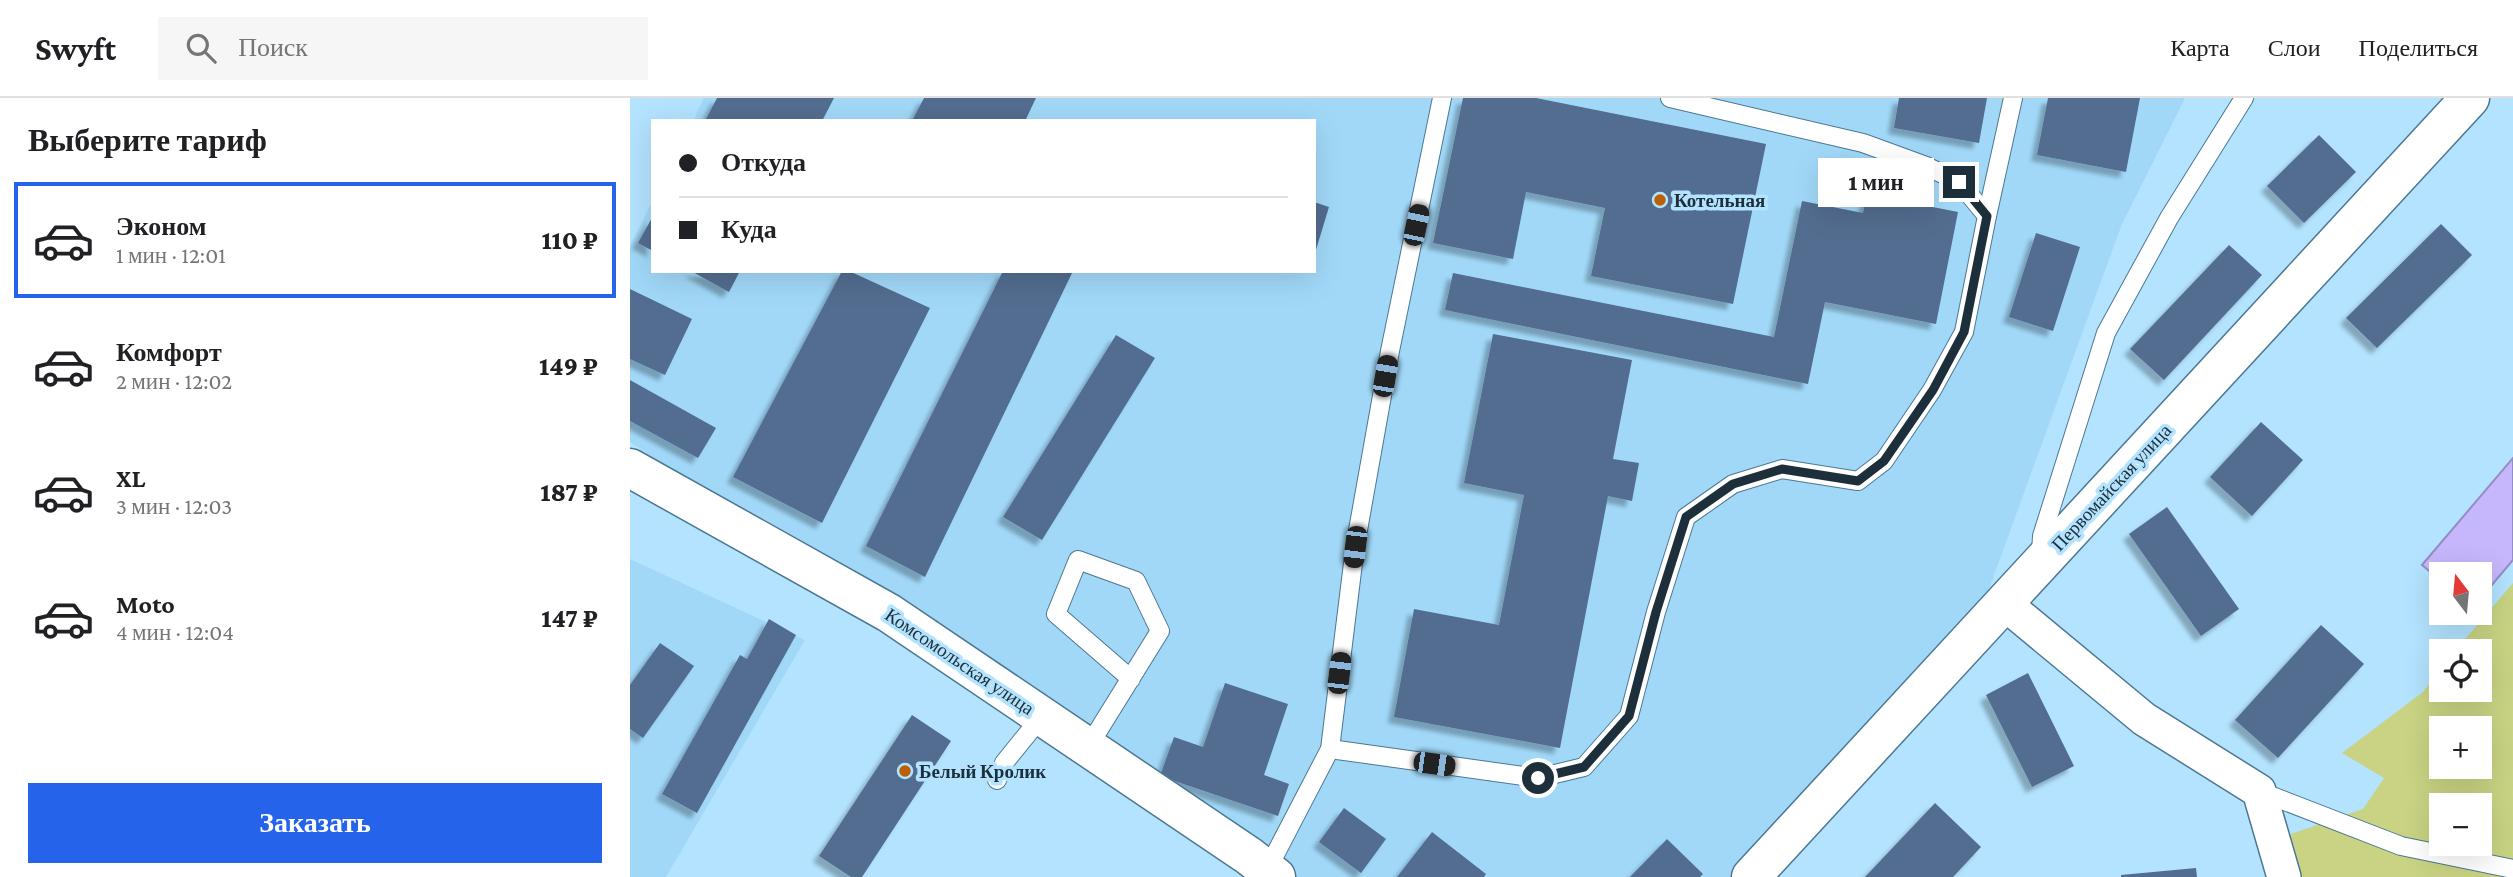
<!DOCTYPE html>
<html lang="ru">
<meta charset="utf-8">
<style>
:root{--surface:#fff;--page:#f6f6f6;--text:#202124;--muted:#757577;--line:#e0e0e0;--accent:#2563eb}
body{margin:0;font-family:"Crimson Pro",serif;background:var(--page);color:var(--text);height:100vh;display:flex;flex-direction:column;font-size:26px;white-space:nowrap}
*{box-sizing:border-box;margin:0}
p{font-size:23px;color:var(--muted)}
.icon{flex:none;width:38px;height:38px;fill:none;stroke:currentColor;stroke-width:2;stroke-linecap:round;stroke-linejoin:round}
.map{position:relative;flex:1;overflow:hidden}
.side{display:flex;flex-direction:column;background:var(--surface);width:630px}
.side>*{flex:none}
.guide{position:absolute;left:21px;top:21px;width:665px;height:154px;border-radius:0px;box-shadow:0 7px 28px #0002;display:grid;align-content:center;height:154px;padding:0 28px;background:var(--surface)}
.needle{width:46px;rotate:344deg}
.tools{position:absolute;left:1799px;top:464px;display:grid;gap:14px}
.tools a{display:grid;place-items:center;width:63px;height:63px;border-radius:0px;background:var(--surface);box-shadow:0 7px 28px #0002;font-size:35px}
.end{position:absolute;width:32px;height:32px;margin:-16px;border:9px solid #1c2f3a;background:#fff;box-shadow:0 0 0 4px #fff}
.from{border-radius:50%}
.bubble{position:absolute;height:49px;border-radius:0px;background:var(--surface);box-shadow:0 7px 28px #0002;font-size:23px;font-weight:800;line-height:49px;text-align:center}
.car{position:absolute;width:21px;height:42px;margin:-21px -10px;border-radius:9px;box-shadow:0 0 5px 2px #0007;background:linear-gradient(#222 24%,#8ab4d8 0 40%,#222 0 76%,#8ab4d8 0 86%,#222 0)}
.guide b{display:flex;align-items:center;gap:24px;height:66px;font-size:26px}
.guide b+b{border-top:2px solid var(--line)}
.guide i{width:18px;height:18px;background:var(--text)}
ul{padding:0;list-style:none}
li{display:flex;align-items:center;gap:21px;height:116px;margin:0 14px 10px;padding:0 14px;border:4px solid transparent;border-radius:0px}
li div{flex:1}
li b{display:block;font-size:26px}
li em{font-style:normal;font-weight:800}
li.active{border-color:var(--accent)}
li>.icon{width:63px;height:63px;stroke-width:1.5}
h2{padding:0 28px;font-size:32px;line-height:84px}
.button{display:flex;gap:14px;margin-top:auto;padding:14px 28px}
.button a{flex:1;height:80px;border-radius:0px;background:var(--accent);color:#fff;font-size:28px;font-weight:800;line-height:80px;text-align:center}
header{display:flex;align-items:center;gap:42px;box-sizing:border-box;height:98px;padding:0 35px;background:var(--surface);border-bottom:2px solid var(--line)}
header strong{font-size:33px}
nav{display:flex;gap:38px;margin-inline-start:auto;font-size:24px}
.search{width:490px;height:63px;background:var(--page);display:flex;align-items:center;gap:18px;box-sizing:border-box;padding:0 24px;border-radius:0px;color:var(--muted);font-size:26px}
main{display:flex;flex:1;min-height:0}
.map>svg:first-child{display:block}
.built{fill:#a1d8f8}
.green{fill:#c9d383;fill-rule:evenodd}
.water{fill:#c6b6fb;stroke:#938ec1;stroke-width:2}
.building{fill:#526d90;filter:url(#shadow)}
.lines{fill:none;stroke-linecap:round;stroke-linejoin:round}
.lane-casing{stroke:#4c7891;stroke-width:20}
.street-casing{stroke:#4c7891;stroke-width:36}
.secondary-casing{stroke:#4c7891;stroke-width:41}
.lane{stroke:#fff;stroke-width:18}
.street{stroke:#fff;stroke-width:33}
.secondary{stroke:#fff;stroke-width:38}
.route{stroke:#1c2f3a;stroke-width:9}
.poi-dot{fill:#bb6005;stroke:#b3e3ff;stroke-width:2.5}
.labels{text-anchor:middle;stroke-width:7;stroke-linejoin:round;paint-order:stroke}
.poi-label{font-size:19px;font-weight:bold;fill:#1c2f3a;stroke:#b3e3ff;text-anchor:start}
.street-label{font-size:19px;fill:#1c2f3a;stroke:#b3e3ff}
</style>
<header>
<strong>Swyft</strong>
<div class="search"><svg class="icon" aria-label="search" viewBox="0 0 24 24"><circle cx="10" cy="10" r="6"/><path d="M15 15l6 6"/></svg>Поиск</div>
<nav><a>Карта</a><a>Слои</a><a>Поделиться</a></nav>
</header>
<main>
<section class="side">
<h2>Выберите тариф</h2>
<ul>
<li class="active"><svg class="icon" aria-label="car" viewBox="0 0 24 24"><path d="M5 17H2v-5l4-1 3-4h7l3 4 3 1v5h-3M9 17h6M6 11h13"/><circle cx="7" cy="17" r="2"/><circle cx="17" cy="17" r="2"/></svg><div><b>Эконом</b><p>1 мин · 12:01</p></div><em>110 ₽</em></li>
<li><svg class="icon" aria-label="car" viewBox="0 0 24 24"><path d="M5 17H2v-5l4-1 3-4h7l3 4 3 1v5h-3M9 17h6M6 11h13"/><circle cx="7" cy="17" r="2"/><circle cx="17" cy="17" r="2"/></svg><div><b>Комфорт</b><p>2 мин · 12:02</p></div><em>149 ₽</em></li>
<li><svg class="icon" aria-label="car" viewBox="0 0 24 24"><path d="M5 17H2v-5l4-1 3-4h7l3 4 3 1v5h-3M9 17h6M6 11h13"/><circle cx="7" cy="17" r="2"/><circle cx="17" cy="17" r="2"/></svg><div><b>XL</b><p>3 мин · 12:03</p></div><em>187 ₽</em></li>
<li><svg class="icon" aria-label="car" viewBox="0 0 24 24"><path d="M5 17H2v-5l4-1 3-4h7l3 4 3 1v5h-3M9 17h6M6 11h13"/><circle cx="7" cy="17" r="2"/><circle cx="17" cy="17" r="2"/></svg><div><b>Moto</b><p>4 мин · 12:04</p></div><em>147 ₽</em></li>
</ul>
<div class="button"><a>Заказать</a></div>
</section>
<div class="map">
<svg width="1883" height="779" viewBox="0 0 1883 779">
<defs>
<filter id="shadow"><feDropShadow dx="-6" dy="6" stdDeviation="2" flood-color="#0004"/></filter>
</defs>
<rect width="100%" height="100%" fill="#b3e3ff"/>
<g class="built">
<path d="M 74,0 L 1555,0 L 1492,126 L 1341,540 L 1117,779 L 633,779 L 458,649 L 0,344 L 0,148 L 23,102 L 23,173 L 684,173 L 684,23 L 63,23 Z"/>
<path d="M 0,461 L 175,542 L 36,779 L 0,779 Z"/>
</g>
<path class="green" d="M 1883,485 L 1883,779 L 1664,779 L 1658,737 L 1733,711 L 1754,680 L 1712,655 L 1793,594 L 1811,570 L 1811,592 L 1850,592 L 1850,553 L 1825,553 ZM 1811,630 L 1850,630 L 1850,668 L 1811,668 ZM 1811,707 L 1850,707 L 1850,746 L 1811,746 Z"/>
<path class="water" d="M 1883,360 L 1883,462 L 1850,501 L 1850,476 L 1811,476 L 1811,483 L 1792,467 Z"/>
<g class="building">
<path d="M 87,0 L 204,0 L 192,23 L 75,23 Z"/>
<path d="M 294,0 L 406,0 L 395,23 L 282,23 Z"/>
<path d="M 833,0 L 906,0 L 1136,46 L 1103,206 L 961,178 L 975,110 L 896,94 L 883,161 L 803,145 Z"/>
<path d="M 1269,0 L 1357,0 L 1349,45 L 1264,30 Z"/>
<path d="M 1418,0 L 1510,0 L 1496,74 L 1407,57 Z"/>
<path d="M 1689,37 L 1726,74 L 1674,125 L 1637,88 Z"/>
<path d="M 1237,96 L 1328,114 L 1306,226 L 1195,204 L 1178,286 L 815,212 L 823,175 L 1144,239 L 1172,103 L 1233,115 Z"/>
<path d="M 684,104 L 699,109 L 685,155 L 684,155 Z"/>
<path d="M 23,118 L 23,153 L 8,145 Z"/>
<path d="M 1811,126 L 1842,157 L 1747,250 L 1716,220 Z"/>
<path d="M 1406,135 L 1450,149 L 1423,233 L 1379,219 Z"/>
<path d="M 1599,147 L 1632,177 L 1534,282 L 1500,251 Z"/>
<path d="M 61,173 L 110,173 L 99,194 Z"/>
<path d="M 212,173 L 219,173 L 300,210 L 192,425 L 103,379 Z"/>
<path d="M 373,173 L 443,173 L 295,479 L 236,448 Z"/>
<path d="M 0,191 L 62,221 L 35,277 L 0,261 Z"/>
<path d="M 863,236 L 1002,262 L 983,361 L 1009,365 L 1002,403 L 978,398 L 930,650 L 764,619 L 784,511 L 869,527 L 894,397 L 834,385 Z"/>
<path d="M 486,237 L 525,260 L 412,442 L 373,419 Z"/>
<path d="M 0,282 L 86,330 L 68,360 L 0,323 Z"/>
<path d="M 1631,324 L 1673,362 L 1622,418 L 1580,379 Z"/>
<path d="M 1537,409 L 1609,511 L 1571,538 L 1499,436 Z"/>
<path d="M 139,521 L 166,537 L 67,715 L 32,696 L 110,557 L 117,561 Z"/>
<path d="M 1691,527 L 1734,566 L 1648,660 L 1605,622 Z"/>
<path d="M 30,545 L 64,568 L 13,640 L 0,631 L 0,587 Z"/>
<path d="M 1398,575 L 1444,668 L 1402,689 L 1356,597 Z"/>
<path d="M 595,585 L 658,606 L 634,677 L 659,686 L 648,718 L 530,678 L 544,639 L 573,649 Z"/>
<path d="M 282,617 L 321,643 L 232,779 L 221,779 L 189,758 Z"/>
<path d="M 1305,705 L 1351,749 L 1323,779 L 1235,779 Z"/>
<path d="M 714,710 L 756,741 L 731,775 L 689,744 Z"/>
<path d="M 802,734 L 856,776 L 854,779 L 767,779 Z"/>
<path d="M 1037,741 L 1073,776 L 1070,779 L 1000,779 Z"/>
<path d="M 1566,770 L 1567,779 L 1491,779 L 1491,777 Z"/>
</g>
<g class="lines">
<g class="lane-casing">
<g id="lane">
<path d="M 1357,118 L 1383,0"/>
<path d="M 1411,456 L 1412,438 L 1476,235 L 1539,120 L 1614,0"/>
<path d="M 458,649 C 482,611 506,572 530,533 L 506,483 L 448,462 L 426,516 L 501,581"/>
<path d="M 700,651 L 908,680 L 954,669 L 999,618 L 1026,514 L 1056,419 L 1103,386 L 1152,371 L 1228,383 L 1254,363 L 1302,292 L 1334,234 L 1357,118 L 1329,84 L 1296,68 L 1233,45 L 1040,0"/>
<path d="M 367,682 L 374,665 L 412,618"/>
<path d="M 1629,693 L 1771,748 L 1883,771"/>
<path d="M 637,772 L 700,651 L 725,449 L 760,253 L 812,0"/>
</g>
</g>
<g class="street-casing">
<path id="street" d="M 1374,505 L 1514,621 L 1629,693 L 1654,779"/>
</g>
<g class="secondary-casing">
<g id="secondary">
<path d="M 0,370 L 259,515 L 619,758 L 646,779"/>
<path d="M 1121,779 L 1840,0"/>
</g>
</g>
<use href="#lane" class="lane"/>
<use href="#street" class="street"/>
<use href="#secondary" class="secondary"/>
</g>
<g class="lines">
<path class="route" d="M 908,680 L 954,669 L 999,618 L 1026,514 L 1056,419 L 1103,386 L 1152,371 L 1228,383 L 1254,363 L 1303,292 L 1334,234 L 1357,118 L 1329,84"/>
</g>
<g class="poi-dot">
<circle cx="1030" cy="102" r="7"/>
<circle cx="275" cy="673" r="7"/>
</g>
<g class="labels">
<g class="poi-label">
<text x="1044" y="109">Котельная</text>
<text x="289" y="680">Белый Кролик</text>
</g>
<g class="street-label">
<text transform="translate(1481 389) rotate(-47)" y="7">Первомайская улица</text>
<text transform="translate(330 563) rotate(34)" y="7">Комсомольская улица</text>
</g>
</g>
</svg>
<div class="tools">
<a><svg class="needle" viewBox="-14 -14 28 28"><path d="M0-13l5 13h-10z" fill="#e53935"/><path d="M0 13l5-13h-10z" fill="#757577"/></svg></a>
<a><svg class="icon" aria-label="locate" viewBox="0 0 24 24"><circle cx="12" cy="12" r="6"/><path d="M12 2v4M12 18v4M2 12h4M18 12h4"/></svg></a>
<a>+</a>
<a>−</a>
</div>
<i class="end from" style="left:908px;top:680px"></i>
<i class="end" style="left:1329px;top:84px"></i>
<div class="bubble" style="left:1188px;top:60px;width:116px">1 мин</div>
<i class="car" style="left:786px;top:127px;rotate:12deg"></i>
<i class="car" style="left:755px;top:278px;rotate:10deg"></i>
<i class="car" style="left:725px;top:449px;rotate:187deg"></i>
<i class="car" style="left:709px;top:575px;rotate:7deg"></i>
<i class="car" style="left:804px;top:666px;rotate:98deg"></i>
<div class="guide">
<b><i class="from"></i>Откуда</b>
<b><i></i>Куда</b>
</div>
</div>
</main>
